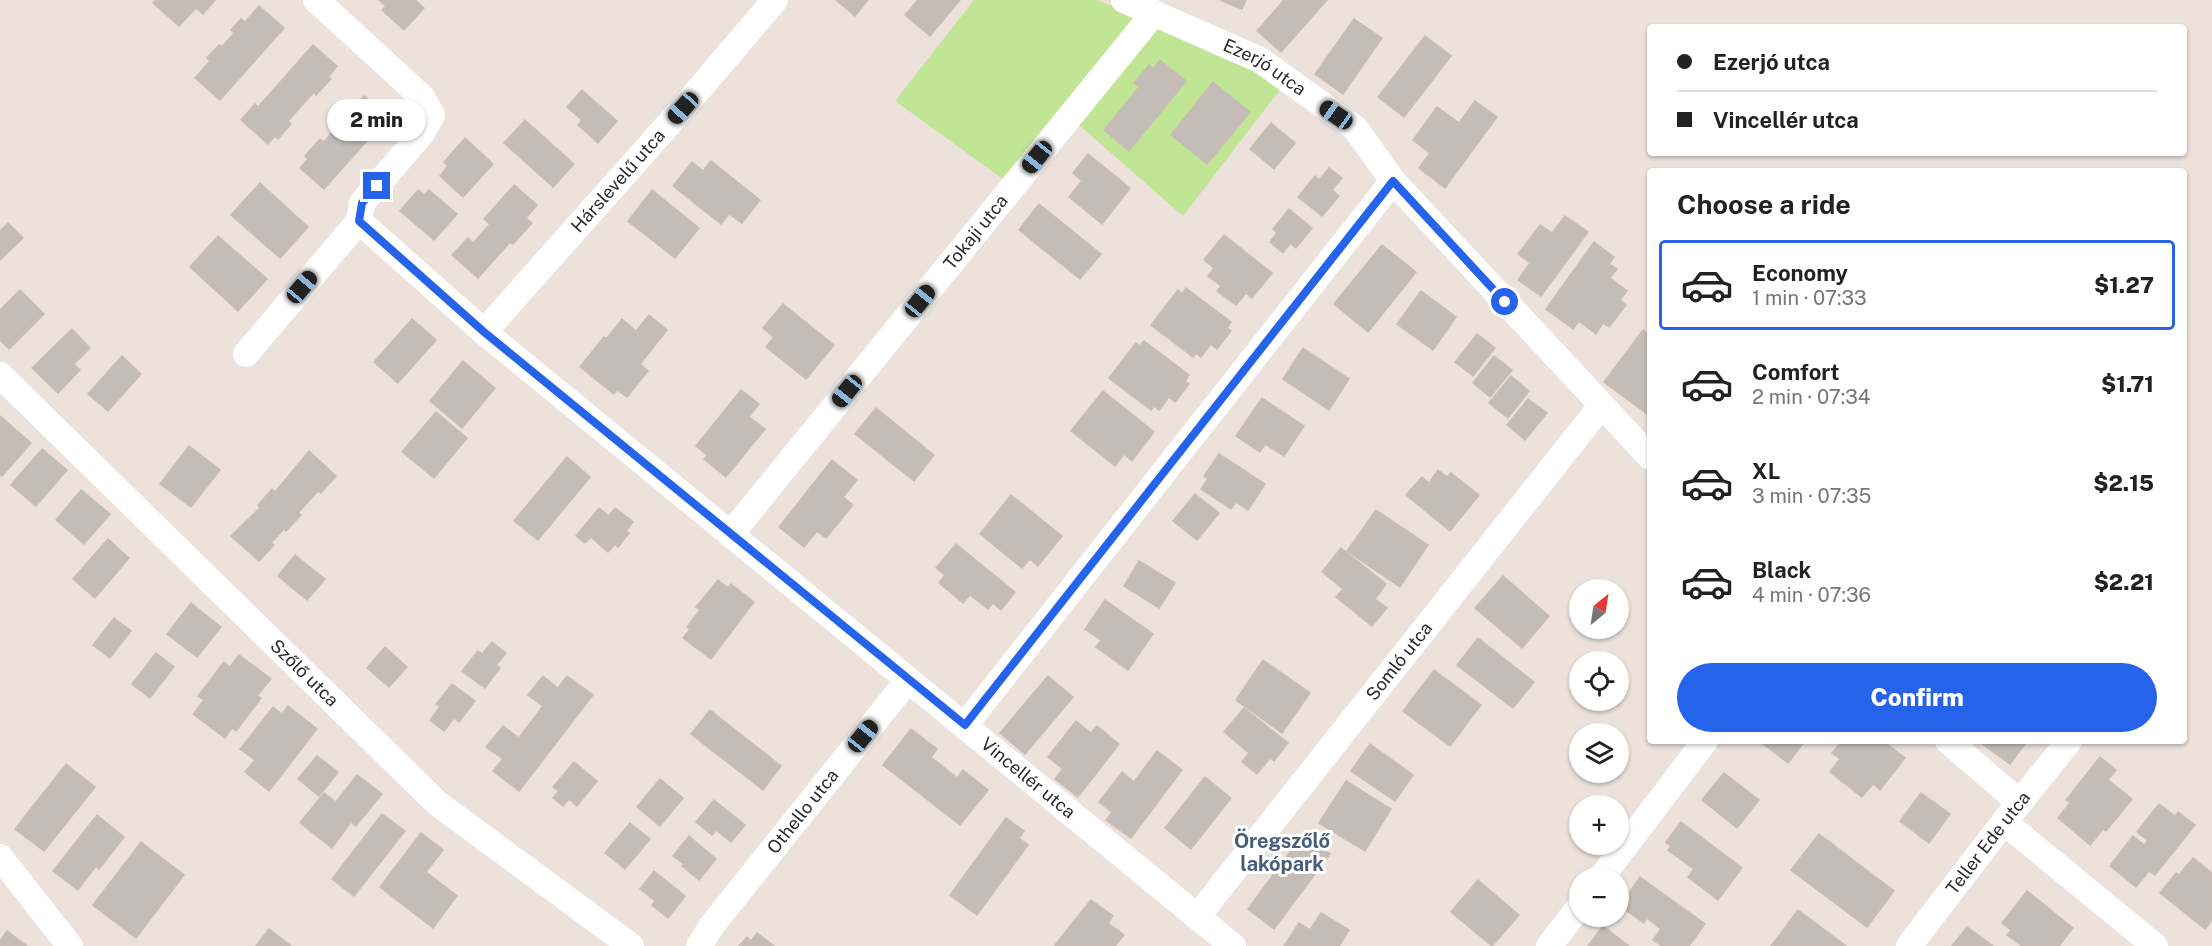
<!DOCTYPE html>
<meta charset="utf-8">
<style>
:root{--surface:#fff;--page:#f6f6f6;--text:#222;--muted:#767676;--line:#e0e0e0;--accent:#2563eb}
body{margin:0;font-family:"Public Sans",sans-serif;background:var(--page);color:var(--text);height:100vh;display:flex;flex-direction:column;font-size:22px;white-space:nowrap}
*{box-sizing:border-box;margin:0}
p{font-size:20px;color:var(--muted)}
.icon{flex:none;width:33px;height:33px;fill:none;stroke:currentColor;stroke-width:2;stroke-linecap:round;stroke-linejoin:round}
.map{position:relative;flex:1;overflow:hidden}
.drawer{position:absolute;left:1647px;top:168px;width:540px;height:576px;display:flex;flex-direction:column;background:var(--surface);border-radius:6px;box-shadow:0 2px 4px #0004}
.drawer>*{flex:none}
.banner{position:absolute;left:1647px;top:24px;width:540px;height:132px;border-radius:6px;box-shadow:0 2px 4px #0004;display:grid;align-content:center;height:132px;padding:0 30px;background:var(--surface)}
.needle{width:39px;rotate:30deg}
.fabs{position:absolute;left:1569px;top:579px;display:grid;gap:12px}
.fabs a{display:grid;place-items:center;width:60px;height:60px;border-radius:50%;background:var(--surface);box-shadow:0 2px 4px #0004;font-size:30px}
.end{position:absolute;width:27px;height:27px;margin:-14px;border:8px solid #2563eb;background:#fff;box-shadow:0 0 0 3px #fff}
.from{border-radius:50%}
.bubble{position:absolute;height:42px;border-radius:21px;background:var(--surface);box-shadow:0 2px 4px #0004;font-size:20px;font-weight:800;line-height:42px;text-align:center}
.car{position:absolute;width:18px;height:36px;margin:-18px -9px;border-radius:8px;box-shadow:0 0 4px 2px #0007;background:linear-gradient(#222 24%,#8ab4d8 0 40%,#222 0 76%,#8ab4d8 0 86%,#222 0)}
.banner b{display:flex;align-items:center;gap:21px;height:57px;font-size:22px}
.banner b+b{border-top:2px solid var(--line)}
.banner i{width:15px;height:15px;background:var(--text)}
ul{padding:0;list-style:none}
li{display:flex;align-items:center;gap:18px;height:90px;margin:0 12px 9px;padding:0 18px;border:3px solid transparent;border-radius:6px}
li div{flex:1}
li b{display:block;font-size:22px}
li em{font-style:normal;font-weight:800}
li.active{border-color:var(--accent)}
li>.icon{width:54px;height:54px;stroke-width:1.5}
h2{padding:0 30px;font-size:27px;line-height:72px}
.button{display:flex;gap:12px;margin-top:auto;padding:12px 30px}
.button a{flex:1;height:69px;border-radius:36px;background:var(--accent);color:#fff;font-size:24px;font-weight:800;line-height:69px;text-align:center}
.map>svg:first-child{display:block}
.green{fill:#c0e595}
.building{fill:#c4bdb7;stroke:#c8bdb5;stroke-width:1.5}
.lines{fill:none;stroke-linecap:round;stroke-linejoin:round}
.minor{stroke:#fff;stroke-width:26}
.route{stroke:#2563eb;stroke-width:8}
.labels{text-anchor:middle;stroke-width:6;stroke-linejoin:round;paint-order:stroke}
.street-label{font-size:18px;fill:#2a2a2a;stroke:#fff}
.neighbourhood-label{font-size:20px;font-weight:bold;fill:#485c7c;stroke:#fff}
</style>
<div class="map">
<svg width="2212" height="946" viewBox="0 0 2212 946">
<rect width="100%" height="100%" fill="#ece1db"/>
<g class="green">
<path d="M 974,0 L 1096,0 L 1142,17 L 1007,182 L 895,101 Z"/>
<path d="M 1158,23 L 1250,62 L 1282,87 L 1183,216 L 1078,124 Z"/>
</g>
<g class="building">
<path d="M 156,0 L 215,0 L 203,14 L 196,8 L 179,26 L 153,3 Z"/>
<path d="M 379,0 L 415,0 L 424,8 L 404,30 L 382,10 L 386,6 Z"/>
<path d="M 836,0 L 868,0 L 855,16 Z"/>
<path d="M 918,0 L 960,0 L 930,36 L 905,15 Z"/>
<path d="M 1220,0 L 1246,0 L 1242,9 Z"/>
<path d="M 1284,0 L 1327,0 L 1281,52 L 1257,31 Z"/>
<path d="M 259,6 L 284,28 L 220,100 L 195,78 L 210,61 L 207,58 L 219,45 L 222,47 L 234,33 L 231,30 L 241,19 L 245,22 Z"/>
<path d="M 1354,19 L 1382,38 L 1343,94 L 1315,74 Z"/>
<path d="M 1425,36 L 1451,56 L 1404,117 L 1378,97 Z"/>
<path d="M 313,45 L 337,66 L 328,77 L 331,79 L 316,95 L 314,92 L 288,121 L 291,124 L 278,139 L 275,136 L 268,144 L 241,120 L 255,104 L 258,107 Z"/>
<path d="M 1160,60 L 1186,81 L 1129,151 L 1104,130 L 1139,87 L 1134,83 L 1149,65 L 1153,69 Z"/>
<path d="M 1213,82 L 1250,112 L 1207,164 L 1171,135 Z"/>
<path d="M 582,90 L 617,121 L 598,143 L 578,125 L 582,120 L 567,107 Z"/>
<path d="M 364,96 L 388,117 L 324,189 L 300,168 L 308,159 L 305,156 L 320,139 L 324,142 L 343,120 L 340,117 L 355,101 L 358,103 Z"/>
<path d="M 1475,101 L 1497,117 L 1445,188 L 1419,168 L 1430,153 L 1413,140 L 1437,107 L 1459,123 Z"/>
<path d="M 525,120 L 574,164 L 553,187 L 504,143 Z"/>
<path d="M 1271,123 L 1295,143 L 1274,169 L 1250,149 Z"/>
<path d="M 465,138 L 493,164 L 463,197 L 440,176 L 448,166 L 444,162 Z"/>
<path d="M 1088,154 L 1130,188 L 1102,224 L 1069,197 L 1082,181 L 1073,173 Z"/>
<path d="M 711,161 L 760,200 L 742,223 L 729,214 L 721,224 L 673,186 L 692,162 L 703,171 Z"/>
<path d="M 1329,168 L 1342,178 L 1332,190 L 1339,196 L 1322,216 L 1298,197 L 1315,176 L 1319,180 Z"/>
<path d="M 260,183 L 308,227 L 280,258 L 231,215 Z"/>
<path d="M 514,185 L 537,205 L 526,218 L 532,223 L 513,244 L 510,242 L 478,278 L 452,255 L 468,238 L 473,243 L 490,224 L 484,219 Z"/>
<path d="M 418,190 L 424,195 L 429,190 L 457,214 L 434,240 L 400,211 Z"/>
<path d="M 652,190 L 699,228 L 675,258 L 628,221 Z"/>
<path d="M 1039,204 L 1101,254 L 1080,279 L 1019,230 Z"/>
<path d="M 1289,209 L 1312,228 L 1296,248 L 1290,243 L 1283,253 L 1270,242 L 1277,233 L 1273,229 Z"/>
<path d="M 1565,216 L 1588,232 L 1541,296 L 1518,280 L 1530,263 L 1518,254 L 1540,225 L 1552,233 Z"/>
<path d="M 8,223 L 23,238 L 0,260 L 0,231 Z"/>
<path d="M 1224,235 L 1272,273 L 1252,298 L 1246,293 L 1236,305 L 1217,291 L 1221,286 L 1208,276 L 1214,268 L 1204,260 Z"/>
<path d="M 218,236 L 267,279 L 238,311 L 190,267 Z"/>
<path d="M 1594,242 L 1614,257 L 1609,264 L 1617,269 L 1610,278 L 1627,291 L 1620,300 L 1626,305 L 1609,327 L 1603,323 L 1596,334 L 1579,321 L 1573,329 L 1546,309 Z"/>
<path d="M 1382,245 L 1416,272 L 1368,332 L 1334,304 Z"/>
<path d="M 1186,288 L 1231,322 L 1227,328 L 1231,331 L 1217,349 L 1211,344 L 1201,357 L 1196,353 L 1193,357 L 1151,325 L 1178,290 L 1182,294 Z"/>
<path d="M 20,290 L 44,314 L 9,349 L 0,340 L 0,310 Z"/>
<path d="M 1421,291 L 1456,317 L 1433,350 L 1397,324 Z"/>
<path d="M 783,304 L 834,345 L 806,379 L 766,347 L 774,337 L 763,328 Z"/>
<path d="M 649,315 L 667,330 L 640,364 L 648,371 L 627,397 L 617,390 L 614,394 L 580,367 L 604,337 L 607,338 L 622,319 L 636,331 Z"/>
<path d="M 412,319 L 436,340 L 398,383 L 374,362 Z"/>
<path d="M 72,329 L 90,348 L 74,364 L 80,370 L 58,393 L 32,368 Z"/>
<path d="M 1643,330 L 1650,335 L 1650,416 L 1604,382 Z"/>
<path d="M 1477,334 L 1495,348 L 1473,376 L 1455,362 Z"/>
<path d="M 1144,341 L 1189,375 L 1185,381 L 1189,384 L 1175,402 L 1169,397 L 1159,410 L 1154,406 L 1151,410 L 1109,378 L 1136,343 L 1140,346 Z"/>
<path d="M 1303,348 L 1349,379 L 1329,410 L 1283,379 Z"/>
<path d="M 122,356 L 141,374 L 108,411 L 88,394 Z"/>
<path d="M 1494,356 L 1512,370 L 1490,397 L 1473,383 Z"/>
<path d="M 463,361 L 495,388 L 462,428 L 430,401 Z"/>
<path d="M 1511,376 L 1529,391 L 1508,418 L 1489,403 Z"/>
<path d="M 741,390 L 759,404 L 749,417 L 765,429 L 726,477 L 704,459 L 707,455 L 696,446 Z"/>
<path d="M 1103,391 L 1154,432 L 1132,461 L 1124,454 L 1115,466 L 1071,431 Z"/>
<path d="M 1262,398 L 1304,426 L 1284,456 L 1265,444 L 1260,452 L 1236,436 Z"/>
<path d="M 1528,399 L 1547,413 L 1525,440 L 1507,425 Z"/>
<path d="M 876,408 L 934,455 L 914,481 L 855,434 Z"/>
<path d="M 436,412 L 467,438 L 434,478 L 402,452 Z"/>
<path d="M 0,416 L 31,443 L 2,476 L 0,475 Z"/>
<path d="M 189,446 L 220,470 L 191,507 L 160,484 Z"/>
<path d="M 42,449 L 67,470 L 36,506 L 11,485 Z"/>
<path d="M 309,451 L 336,476 L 321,493 L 318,491 L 298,513 L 301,515 L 286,531 L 284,529 L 271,543 L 274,545 L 259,561 L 231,536 L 260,508 L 258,505 L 272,489 L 275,492 Z"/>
<path d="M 1219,454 L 1265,484 L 1248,510 L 1236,502 L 1231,509 L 1201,489 L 1208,479 L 1204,476 Z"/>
<path d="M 567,457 L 590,477 L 538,540 L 514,521 Z"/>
<path d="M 832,460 L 857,480 L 843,497 L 853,505 L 826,538 L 817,531 L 804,547 L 779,527 Z"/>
<path d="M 1438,470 L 1447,477 L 1451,473 L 1479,495 L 1450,531 L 1406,495 L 1422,477 L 1429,483 Z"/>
<path d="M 81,490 L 110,514 L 84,544 L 56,520 Z"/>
<path d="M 1195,494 L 1219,513 L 1197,540 L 1173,521 Z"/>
<path d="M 1011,495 L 1062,536 L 1038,566 L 1030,559 L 1022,568 L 980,534 Z"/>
<path d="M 599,508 L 609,516 L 615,508 L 633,522 L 626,531 L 629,533 L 618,547 L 615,544 L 608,552 L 591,537 L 585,543 L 576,536 Z"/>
<path d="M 1376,510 L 1428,545 L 1400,587 L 1347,551 Z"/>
<path d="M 108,539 L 129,558 L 95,598 L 73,579 Z"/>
<path d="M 956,544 L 1015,592 L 1001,610 L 993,603 L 988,609 L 970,595 L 963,603 L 939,583 L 945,575 L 936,568 Z"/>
<path d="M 1341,548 L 1386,584 L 1375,599 L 1387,608 L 1372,626 L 1336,597 L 1343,589 L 1322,572 Z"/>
<path d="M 295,555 L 325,579 L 307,600 L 278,576 Z"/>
<path d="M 1139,561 L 1175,583 L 1159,608 L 1124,586 Z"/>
<path d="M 1503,576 L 1549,616 L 1522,648 L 1475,608 Z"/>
<path d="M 718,580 L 728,588 L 731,584 L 754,602 L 711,659 L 683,638 L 690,629 L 687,627 L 700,610 L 696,607 Z"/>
<path d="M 1105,600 L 1153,634 L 1128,670 L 1096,647 L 1101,640 L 1085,629 Z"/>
<path d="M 191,603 L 221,627 L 197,657 L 167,634 Z"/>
<path d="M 114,618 L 131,631 L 110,658 L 93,645 Z"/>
<path d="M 1478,638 L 1534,682 L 1513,708 L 1457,665 Z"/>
<path d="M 492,642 L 506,653 L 496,665 L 500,668 L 485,688 L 462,671 L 478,651 L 482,654 Z"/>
<path d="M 385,647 L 407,667 L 389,687 L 367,668 Z"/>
<path d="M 156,653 L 174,667 L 150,698 L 132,684 Z"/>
<path d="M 239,655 L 271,679 L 257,696 L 261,698 L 236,731 L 232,728 L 225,738 L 193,714 L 204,700 L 198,696 L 224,662 L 230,667 Z"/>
<path d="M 1263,660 L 1310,693 L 1282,733 L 1236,700 Z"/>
<path d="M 1434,670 L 1481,705 L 1450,746 L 1403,711 Z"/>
<path d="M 543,676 L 558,688 L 567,676 L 593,695 L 519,791 L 493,771 L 503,759 L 486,747 L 503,726 L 519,738 L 543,706 L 528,695 Z"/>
<path d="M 1048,676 L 1073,697 L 1025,754 L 1000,733 Z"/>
<path d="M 452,684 L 475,701 L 459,722 L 454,718 L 444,731 L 430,720 L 440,707 L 436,704 Z"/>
<path d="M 288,706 L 317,729 L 269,791 L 245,772 L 255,760 L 240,749 L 273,707 L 282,714 Z"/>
<path d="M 1244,708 L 1288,743 L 1274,761 L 1270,758 L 1257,774 L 1242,762 L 1249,753 L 1224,732 Z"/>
<path d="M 710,710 L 781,766 L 763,790 L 691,734 Z"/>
<path d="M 1076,721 L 1091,733 L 1097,726 L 1119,744 L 1078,797 L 1055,779 L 1063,769 L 1048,757 Z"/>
<path d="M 911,729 L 937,749 L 931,757 L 957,778 L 963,770 L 988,790 L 960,825 L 883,765 Z"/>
<path d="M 1759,741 L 1802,741 L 1804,742 L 1788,763 Z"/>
<path d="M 1842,741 L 1883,741 L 1905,758 L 1880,790 L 1873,784 L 1862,797 L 1830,772 L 1840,759 L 1832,753 Z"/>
<path d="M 1978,741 L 2021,741 L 2025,744 L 2010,764 Z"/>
<path d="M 1370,744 L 1413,775 L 1395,801 L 1351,771 Z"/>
<path d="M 1157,751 L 1182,770 L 1131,838 L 1106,820 L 1112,812 L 1099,802 L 1122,772 L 1134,782 Z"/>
<path d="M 317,756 L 338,772 L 319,796 L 298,779 Z"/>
<path d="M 2100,757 L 2116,770 L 2108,780 L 2132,799 L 2106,831 L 2103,829 L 2090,845 L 2058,818 L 2070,803 L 2066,800 Z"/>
<path d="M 574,762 L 597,781 L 577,806 L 569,799 L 563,806 L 553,798 L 559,791 L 553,787 Z"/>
<path d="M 66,764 L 95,787 L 44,851 L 15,829 Z"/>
<path d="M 1724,773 L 1759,800 L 1737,828 L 1702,800 Z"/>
<path d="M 357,775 L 382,794 L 356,826 L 351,822 L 332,848 L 300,823 L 324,793 L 336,802 Z"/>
<path d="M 1205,777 L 1231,798 L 1191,849 L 1165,828 Z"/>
<path d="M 660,779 L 683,798 L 660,826 L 637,807 Z"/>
<path d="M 1346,781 L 1391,809 L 1365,851 L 1319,823 Z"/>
<path d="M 1921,793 L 1950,814 L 1929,843 L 1900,821 Z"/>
<path d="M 714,800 L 745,825 L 731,842 L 716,830 L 712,835 L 696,822 Z"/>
<path d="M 2159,804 L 2175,816 L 2178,812 L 2195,825 L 2155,875 L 2149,871 L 2136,887 L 2110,866 L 2133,836 L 2144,845 L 2148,841 L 2137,832 Z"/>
<path d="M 382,814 L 405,831 L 354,896 L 332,879 Z"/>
<path d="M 97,815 L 124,837 L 99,869 L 96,866 L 78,890 L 53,871 Z"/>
<path d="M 1006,818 L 1024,831 L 1019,838 L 1028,845 L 977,915 L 950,895 Z"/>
<path d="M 1681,822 L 1742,868 L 1718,900 L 1688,877 L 1694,869 L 1668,850 L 1671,846 L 1666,842 Z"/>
<path d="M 630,823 L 650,839 L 625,869 L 605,853 Z"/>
<path d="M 421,833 L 443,850 L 426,872 L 457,896 L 433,928 L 380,887 Z"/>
<path d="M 1303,834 L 1330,854 L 1274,929 L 1248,909 Z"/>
<path d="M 1819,834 L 1894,891 L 1867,927 L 1791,870 Z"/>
<path d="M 689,836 L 716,859 L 699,880 L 682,866 L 684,864 L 673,856 Z"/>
<path d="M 141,842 L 184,875 L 136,938 L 93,905 Z"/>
<path d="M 2193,858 L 2212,873 L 2212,920 L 2205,929 L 2160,893 L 2176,873 L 2179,875 Z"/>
<path d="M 654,871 L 685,896 L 668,918 L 652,905 L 655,901 L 640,889 Z"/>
<path d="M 1640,877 L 1705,924 L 1689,946 L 1662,946 L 1653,940 L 1661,929 L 1647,918 L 1644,923 L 1620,906 Z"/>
<path d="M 1478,880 L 1519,915 L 1492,946 L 1451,912 Z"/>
<path d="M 2027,891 L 2073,928 L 2059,946 L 2022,946 L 2007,935 L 2011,930 L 2002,923 Z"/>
<path d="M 1091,900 L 1113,916 L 1108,923 L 1124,935 L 1115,946 L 1057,946 L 1055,945 Z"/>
<path d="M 1798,910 L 1846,946 L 1771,946 Z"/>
<path d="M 1321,913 L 1349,930 L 1339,946 L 1284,946 L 1299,923 L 1310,930 Z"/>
<path d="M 1603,926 L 1629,946 L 1588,946 Z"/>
<path d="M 1967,927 L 1993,946 L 1952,946 Z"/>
<path d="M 269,929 L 291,946 L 256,946 Z"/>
<path d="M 7,931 L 27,946 L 0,946 L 0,941 Z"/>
<path d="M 757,933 L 774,946 L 739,946 L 747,937 L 751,941 Z"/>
</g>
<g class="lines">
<g class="minor">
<path id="s1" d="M 316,0 L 422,97 L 432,115 L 422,133 L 362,203 L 359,221 L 484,332 L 1233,946"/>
<path id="s2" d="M 1124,0 L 1260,60 L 1355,128 L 1393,181 L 1650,457"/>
<path id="s3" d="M 484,332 L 683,108 L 775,0"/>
<path d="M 246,354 L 359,221"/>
<path id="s4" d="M 0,375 L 437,803 L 631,946"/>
<path id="s5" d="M 730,535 L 1154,13"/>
<path d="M 965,725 L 1393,181"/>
<path d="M 1948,741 L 2019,802"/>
<path d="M 2004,822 L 2155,946"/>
<path d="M 0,857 L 70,946"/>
<path d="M 1601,878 L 1705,741"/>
<path id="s6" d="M 1197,917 L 1601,406"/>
<path id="s7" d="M 699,946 L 713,924 L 908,680"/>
<path d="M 1549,946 L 1580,906"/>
<path id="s8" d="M 1909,946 L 2004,822 L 2069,741"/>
</g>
</g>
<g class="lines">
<path class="route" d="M 377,186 L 362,203 L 359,221 L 484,332 L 965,725 L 1393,181 L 1505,302"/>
</g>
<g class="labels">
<g class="street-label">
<text dy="6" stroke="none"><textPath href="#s2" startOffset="156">Ezerjó utca</textPath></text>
<text dy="6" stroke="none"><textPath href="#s3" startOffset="202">Hárslevelű utca</textPath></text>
<text dy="6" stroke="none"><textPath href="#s5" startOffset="390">Tokaji utca</textPath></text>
<text dy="6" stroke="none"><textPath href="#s6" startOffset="326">Somló utca</textPath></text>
<text dy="6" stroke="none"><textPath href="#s4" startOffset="426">Szőlő utca</textPath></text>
<text dy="6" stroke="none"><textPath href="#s1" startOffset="1166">Vincellér utca</textPath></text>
<text dy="6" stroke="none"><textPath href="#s7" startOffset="170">Othello utca</textPath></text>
<text dy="6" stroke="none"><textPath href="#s8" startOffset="130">Teller Ede utca</textPath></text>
</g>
<g class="neighbourhood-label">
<text x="1282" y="848">Öregszőlő<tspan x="1282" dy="23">lakópark</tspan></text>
</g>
</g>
</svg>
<div class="fabs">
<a><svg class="needle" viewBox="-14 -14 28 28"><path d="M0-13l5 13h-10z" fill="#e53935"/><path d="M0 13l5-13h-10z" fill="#767676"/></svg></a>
<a><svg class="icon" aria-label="locate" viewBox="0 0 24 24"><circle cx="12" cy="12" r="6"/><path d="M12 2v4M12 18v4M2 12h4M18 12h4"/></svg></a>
<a><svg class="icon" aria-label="layers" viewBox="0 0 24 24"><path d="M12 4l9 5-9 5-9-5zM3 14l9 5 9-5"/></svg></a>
<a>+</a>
<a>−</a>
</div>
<i class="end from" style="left:1505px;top:302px"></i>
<i class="end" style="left:377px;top:186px"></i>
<div class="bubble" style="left:327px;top:99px;width:99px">2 min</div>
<i class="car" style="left:683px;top:108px;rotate:222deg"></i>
<i class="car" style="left:1336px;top:115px;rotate:305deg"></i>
<i class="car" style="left:1037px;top:157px;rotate:219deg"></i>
<i class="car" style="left:302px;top:287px;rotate:40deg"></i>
<i class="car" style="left:920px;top:301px;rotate:39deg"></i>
<i class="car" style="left:847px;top:391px;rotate:219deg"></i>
<i class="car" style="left:863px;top:736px;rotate:39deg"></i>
<div class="banner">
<b><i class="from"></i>Ezerjó utca</b>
<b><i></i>Vincellér utca</b>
</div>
<section class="drawer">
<h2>Choose a ride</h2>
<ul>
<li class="active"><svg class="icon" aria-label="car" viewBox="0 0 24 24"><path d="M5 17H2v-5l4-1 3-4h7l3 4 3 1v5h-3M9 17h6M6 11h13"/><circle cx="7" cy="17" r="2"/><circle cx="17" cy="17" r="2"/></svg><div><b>Economy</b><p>1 min · 07:33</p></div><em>$1.27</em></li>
<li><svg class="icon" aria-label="car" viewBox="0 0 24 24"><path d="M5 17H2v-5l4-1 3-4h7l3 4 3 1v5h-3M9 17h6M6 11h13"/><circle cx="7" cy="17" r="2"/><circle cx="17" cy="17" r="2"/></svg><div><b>Comfort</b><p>2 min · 07:34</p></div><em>$1.71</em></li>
<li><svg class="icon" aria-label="car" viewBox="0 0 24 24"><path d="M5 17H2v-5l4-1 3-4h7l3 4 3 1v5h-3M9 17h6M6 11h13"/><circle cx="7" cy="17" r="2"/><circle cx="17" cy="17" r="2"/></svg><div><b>XL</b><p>3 min · 07:35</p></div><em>$2.15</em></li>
<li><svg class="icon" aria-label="car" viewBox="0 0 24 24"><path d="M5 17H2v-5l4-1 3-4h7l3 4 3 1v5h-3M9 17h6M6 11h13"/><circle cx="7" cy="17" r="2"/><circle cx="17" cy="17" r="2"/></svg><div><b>Black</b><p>4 min · 07:36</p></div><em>$2.21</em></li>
</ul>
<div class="button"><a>Confirm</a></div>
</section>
</div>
